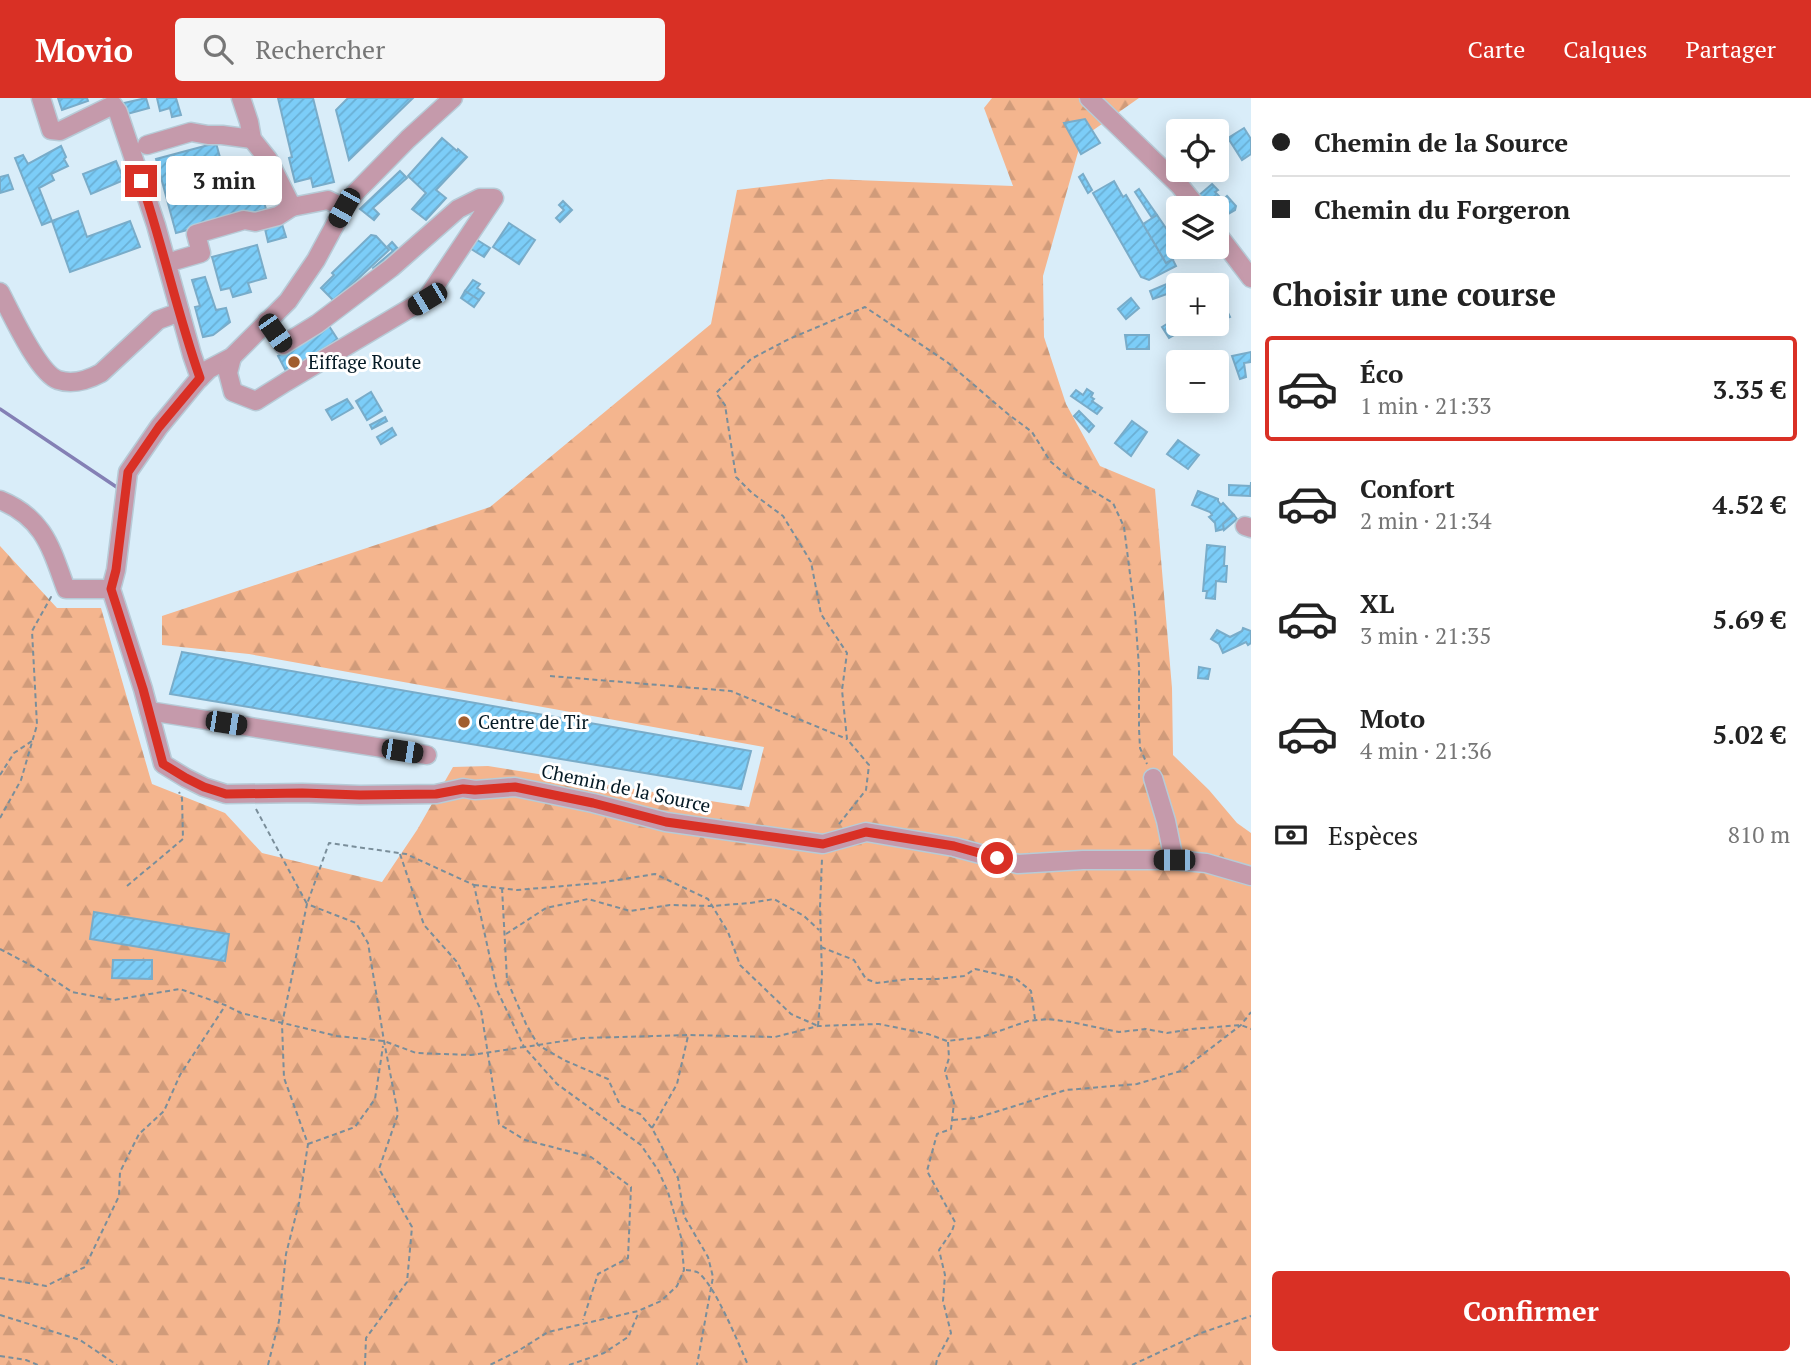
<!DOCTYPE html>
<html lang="fr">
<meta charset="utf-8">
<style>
:root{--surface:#fff;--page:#f6f6f6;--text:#222;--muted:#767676;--line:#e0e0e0;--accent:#d93025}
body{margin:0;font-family:"PT Serif",serif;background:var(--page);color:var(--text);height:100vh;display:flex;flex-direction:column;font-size:26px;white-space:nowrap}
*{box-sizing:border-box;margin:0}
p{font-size:23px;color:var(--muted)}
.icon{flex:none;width:38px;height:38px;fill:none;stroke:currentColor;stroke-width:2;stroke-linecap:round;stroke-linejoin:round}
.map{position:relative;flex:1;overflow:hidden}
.drawer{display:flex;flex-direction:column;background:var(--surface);width:560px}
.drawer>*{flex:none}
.banner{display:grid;align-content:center;height:154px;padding:0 21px;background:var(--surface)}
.tools{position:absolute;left:1166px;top:21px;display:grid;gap:14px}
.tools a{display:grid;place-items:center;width:63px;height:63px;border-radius:7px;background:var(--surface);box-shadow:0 4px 18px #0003;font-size:35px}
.end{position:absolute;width:32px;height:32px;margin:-16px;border:9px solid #d93025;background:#fff;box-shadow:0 0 0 4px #fff}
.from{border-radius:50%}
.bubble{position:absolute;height:49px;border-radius:7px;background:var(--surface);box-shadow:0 4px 18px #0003;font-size:23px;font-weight:800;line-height:49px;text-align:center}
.car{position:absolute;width:21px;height:42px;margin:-21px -10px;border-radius:9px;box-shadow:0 0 5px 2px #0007;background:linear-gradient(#222 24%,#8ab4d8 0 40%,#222 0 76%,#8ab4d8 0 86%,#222 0)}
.banner b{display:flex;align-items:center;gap:24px;height:66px;font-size:26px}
.banner b+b{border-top:2px solid var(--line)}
.banner i{width:18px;height:18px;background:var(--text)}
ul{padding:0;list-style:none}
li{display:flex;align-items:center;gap:21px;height:105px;margin:0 14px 10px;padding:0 7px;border:4px solid transparent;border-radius:7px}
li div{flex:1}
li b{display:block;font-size:26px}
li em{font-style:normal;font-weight:800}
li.current{border-color:var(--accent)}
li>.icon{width:63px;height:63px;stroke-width:1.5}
h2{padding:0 21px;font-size:32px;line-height:84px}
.pay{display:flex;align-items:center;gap:18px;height:77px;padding:0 21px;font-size:26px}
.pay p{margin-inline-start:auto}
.primary-button{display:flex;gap:14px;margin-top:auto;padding:14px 21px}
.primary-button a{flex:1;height:80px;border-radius:7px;background:var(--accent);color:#fff;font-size:28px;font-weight:800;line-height:80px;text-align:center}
header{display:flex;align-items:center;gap:42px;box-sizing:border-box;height:98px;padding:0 35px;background:var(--accent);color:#fff}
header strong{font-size:33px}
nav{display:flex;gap:38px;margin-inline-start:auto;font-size:24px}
.search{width:490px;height:63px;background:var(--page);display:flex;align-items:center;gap:18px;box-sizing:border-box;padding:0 24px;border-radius:7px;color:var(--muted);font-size:26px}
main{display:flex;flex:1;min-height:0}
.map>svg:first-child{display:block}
.forest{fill:url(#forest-firs)}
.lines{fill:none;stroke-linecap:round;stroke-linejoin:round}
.stream{stroke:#8480b5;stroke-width:3.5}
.building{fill:url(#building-hatch);stroke:#79acc9;stroke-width:2}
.minor-casing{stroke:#b7cbd7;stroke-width:21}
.path{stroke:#7a8e9a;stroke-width:2;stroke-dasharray:5 3.5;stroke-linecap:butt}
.minor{stroke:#c59aab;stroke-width:18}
.route{stroke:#d93025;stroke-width:9}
.poi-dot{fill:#a15d2e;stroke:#fff;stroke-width:2.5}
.labels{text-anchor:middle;stroke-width:6;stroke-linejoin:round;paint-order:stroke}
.poi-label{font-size:19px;fill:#051a25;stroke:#fff;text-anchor:start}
.street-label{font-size:19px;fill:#051a25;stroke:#fff}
</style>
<header>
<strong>Movio</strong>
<div class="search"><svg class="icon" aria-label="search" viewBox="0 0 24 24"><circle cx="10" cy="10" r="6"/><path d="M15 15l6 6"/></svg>Rechercher</div>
<nav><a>Carte</a><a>Calques</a><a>Partager</a></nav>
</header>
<main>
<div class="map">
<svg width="1251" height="1267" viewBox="0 0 1251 1267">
<defs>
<pattern id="forest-firs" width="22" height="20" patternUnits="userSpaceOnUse" patternTransform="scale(1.75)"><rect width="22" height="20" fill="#f4b58e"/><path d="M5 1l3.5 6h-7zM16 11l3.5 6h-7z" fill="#d09b7a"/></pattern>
<pattern id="building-hatch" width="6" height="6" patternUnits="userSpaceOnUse" patternTransform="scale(1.75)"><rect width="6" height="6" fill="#7ccdf8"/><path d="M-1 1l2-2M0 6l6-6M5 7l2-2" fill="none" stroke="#6aafd4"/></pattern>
</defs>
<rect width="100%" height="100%" fill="#d9edf9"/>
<path class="forest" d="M 992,0 L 1139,0 L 1082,40 L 1043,178 L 1044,239 L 1066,306 L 1100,368 L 1155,391 L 1172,590 L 1173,657 L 1209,692 L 1237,725 L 1251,735 L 1251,1267 L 0,1267 L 0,448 L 57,510 L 101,510 L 152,686 L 225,715 L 262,755 L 382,784 L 417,732 L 453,669 L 488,668 L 749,709 L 764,649 L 249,556 L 162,547 L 162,518 L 490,409 L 711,226 L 737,92 L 829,81 L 1013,88 L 984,10 Z"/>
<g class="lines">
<path class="stream" d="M 0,311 L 118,390"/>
</g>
<g class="building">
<path d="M 58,0 L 87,0 L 88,3 L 62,12 Z"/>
<path d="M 146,0 L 149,10 L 127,16 L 124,5 Z"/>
<path d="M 157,0 L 176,0 L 181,17 L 172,19 L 170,10 L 160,13 Z"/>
<path d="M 278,0 L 313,0 L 334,84 L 313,89 L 311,80 L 295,84 L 289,60 L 292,59 Z"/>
<path d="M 348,0 L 413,0 L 349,62 L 336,12 Z"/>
<path d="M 1085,21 L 1100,45 L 1081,56 L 1064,25 Z"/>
<path d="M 1244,30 L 1251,41 L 1251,56 L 1242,62 L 1228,40 Z"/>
<path d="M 442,40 L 457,53 L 458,51 L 467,59 L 436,92 L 446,100 L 426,122 L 412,111 L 426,95 L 408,78 Z"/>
<path d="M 216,45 L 226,81 L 255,73 L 266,111 L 176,135 L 156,61 Z"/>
<path d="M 61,48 L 66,59 L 64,61 L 68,68 L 51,76 L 54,82 L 39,90 L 52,123 L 78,113 L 87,139 L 130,123 L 140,149 L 70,174 L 52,123 L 42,127 L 15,60 L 23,57 L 28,66 Z"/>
<path d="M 116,63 L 124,82 L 91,96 L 83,76 Z"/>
<path d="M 400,73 L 407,80 L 373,110 L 379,116 L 374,122 L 360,111 Z"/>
<path d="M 1083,76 L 1092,92 L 1088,95 L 1079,79 Z"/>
<path d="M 8,77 L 13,91 L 0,95 L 0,79 Z"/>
<path d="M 1114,83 L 1123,99 L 1126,97 L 1166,165 L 1172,160 L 1176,168 L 1149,182 L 1141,179 L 1093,95 Z"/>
<path d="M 1212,86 L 1218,92 L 1215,94 L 1219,98 L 1207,109 L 1198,98 Z"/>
<path d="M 1139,91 L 1157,117 L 1152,120 L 1135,94 Z"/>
<path d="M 1227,98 L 1236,108 L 1235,112 L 1223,119 L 1218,113 L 1224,109 L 1221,104 Z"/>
<path d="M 563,103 L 572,112 L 560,124 L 556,120 L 564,112 L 559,107 Z"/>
<path d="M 1157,117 L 1183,155 L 1166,165 L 1143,126 Z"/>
<path d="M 509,125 L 535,142 L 519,166 L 493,149 Z"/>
<path d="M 282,126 L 286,139 L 268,144 L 265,131 Z"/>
<path d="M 371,137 L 376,138 L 389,152 L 334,203 L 321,190 L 334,177 L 332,175 Z"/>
<path d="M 474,140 L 490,150 L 484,159 L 468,149 Z"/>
<path d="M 392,144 L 399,152 L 375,172 L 373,170 L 393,153 L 388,148 Z"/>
<path d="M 257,147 L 266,180 L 248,185 L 251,194 L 233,199 L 230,190 L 221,192 L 212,159 Z"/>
<path d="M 205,179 L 216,212 L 226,210 L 230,224 L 213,237 L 203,239 L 195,209 L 200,208 L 192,182 Z"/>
<path d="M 473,182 L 480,186 L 477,190 L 484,195 L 479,202 L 465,193 Z"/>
<path d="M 1176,182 L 1178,187 L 1178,192 L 1153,201 L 1150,193 Z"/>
<path d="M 465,193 L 479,202 L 474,209 L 461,200 Z"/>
<path d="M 1131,200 L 1139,210 L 1126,221 L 1118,211 Z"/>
<path d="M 1221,200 L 1230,219 L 1216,224 L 1216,202 Z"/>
<path d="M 1178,219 L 1178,226 L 1192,227 L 1169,240 L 1162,229 Z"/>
<path d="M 329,228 L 338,242 L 286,273 L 278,258 Z"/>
<path d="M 1125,237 L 1149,237 L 1149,251 L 1127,251 Z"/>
<path d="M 1251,254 L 1251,264 L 1244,265 L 1246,279 L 1240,281 L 1232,258 Z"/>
<path d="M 1087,291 L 1093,295 L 1091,299 L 1094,301 L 1092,303 L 1102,310 L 1097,316 L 1071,298 L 1076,292 L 1083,297 Z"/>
<path d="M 371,294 L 382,313 L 367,322 L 356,303 Z"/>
<path d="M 347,301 L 353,310 L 332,322 L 326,312 Z"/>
<path d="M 1079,313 L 1094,328 L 1089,334 L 1074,318 Z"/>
<path d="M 385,319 L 387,323 L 372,331 L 370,327 Z"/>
<path d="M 1132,323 L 1147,334 L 1131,358 L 1115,345 Z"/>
<path d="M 392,330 L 396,337 L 381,346 L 377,339 Z"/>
<path d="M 1178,342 L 1199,357 L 1188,371 L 1167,356 Z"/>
<path d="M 1251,384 L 1250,398 L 1229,397 L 1229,387 L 1251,388 Z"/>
<path d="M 1198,393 L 1218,401 L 1218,403 L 1221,407 L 1223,405 L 1234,417 L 1223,426 L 1224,431 L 1216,433 L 1215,425 L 1209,419 L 1212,417 L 1210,414 L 1192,407 Z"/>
<path d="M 1234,417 L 1237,421 L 1224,432 L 1223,426 Z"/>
<path d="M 1207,447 L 1225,449 L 1224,468 L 1227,468 L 1226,484 L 1216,483 L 1215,501 L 1206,500 L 1207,493 L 1203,493 Z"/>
<path d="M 1243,530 L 1251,533 L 1251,545 L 1248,547 L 1246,544 L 1223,555 L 1219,546 L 1211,541 L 1217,532 L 1230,539 L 1242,533 Z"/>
<path d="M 182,554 L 751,653 L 741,691 L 170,596 Z"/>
<path d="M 1199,569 L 1210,571 L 1208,581 L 1198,580 Z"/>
<path d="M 94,814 L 229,836 L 225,863 L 90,841 Z"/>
<path d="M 113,862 L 152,862 L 152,881 L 112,880 Z"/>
</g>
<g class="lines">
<g class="minor-casing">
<g id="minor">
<path d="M 41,0 L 51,32 L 60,33 L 113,7 L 118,14 L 156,127 L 192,257 L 200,280"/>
<path d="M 241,0 L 249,24 L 252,41 L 268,61 L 292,109 L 328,102 L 344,110"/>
<path d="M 453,0 L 408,41 L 355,95 L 344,110 L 316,162 L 288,203 L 232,259 L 209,271 L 197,283 L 159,329 L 128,374 L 116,472 L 111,491 L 143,591 L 163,666 L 186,680 L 204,689 L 226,696 L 302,695 L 360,697 L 436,696 L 463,690 L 475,692 L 515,689 L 593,705 L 666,724 L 823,746 L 866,734 L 954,749 L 1018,766 L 1083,762 L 1174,762 L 1206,765 L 1251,778"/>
<path d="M 1089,0 L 1180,88 L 1198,110"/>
<path d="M 147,47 L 191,34 L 208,37 L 222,37 L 252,41"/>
<path d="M 1216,134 L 1251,180"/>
<path d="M 177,162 L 201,155 L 196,136 L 244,122 L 255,124 L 278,118 L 292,109"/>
<path d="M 0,194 C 11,215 38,275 58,282 C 73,287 88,282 101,275 L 158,222 L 180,214"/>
<path d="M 232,259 L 228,275 L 233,294 L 256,303 L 286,284 L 427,200 L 494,100 L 480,100 L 458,111 L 391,170 L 317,226 L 283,247 L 267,223"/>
<path d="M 0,402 C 44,420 51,450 66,491 L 111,491"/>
<path d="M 1245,428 L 1251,430"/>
<path d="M 149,613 L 427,657"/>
<path d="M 1153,680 L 1166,723 L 1174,762"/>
</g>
</g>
<g class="path">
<path d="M 550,578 L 731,593 L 847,641"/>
<path d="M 0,677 L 14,655 L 32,643"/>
<path d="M 256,711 L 307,806 L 329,745 L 406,756 L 474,787 L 497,892 L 524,949 L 584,940 L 688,937 L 775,939 L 818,928 L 879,926 L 928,936 L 947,943 L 982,939 L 1028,923 L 1048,921 L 1071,924 L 1119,934 L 1146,931 L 1167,935 L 1192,931 L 1241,927 L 1251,931"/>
<path d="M 0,720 L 21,682 L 37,627 L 32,533 L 51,499 L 54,499"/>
<path d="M 839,726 L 866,692 L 869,667 L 847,641 L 842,592 L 847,555 L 821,516 L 811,464 L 783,418 L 752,395 L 736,379 L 725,307 L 716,295 L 751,261 L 789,241 L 865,209 L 947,264 L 1008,316 L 1032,334 L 1050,363 L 1066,377 L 1113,405 L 1124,429 L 1135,515 L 1139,569 L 1139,631 L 1140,650 L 1147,666"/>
<path d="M 400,756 L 424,827 L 457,864 L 481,912 L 499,1026 L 525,1042 L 591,1059 L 631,1089 L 628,1160 L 598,1176 L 583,1222"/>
<path d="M 474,787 L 517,792 L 599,785 L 655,776 L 708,801 L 728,834 L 740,867 L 791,916 L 818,928"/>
<path d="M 127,788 L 183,741 L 182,700 L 179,694"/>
<path d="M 502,790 L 507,882 L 526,926 L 538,947 L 566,963 L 608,981 L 620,1007 L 640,1016 L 652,1030 L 678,1080 L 684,1118 L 708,1159 L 713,1179 L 697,1267"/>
<path d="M 506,836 L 546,810 L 588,801 L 630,813 L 670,807 L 712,808 L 750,805 L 774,801 L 804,818 L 819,832"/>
<path d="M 821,849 L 854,862 L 866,881 L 877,885 L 909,881 L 937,881 L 964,878 L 975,871 L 1015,880 L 1031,893 L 1035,921"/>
<path d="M 0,851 L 36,870 L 72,894 L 114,902 L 180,891 L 225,907 L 241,915 L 337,938 L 384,943 L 416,955 L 471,957 L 524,949 L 557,986 L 641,1047 L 658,1072 L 668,1094 L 681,1139 L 684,1172 L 677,1188 L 661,1203 L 638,1213 L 548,1234 L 518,1253 L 490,1267"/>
<path d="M 818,928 L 822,878 L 820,809 L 822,761"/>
<path d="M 953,1022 L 976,1020 L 1066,992 L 1137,986 L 1181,973 L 1241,927 L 1251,914"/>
<path d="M 652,1030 L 677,986 L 688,938"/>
<path d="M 308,1046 L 355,1029 L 375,1001 L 383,948"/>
<path d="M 686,1172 C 688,1172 695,1173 697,1174 C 714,1184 739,1247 748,1267"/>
<path d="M 0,1180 L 46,1188 L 85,1169 L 119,1098 L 120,1074 L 139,1036 L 164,1013 L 180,977 L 225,908"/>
<path d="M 0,1217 L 80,1242 L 117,1267"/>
<path d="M 0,1258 L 26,1262 L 38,1267"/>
<path d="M 268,1267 L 279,1223 L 286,1156 L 299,1105 L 308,1046 L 284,980 L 282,926 L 307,806 L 356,825 L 368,845 L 384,943 L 398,1016 L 379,1071 L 412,1129 L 407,1184 L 366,1240 L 365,1267"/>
<path d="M 569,1267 L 604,1255 L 628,1239 L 639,1214"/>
<path d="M 936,1267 L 937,1261 L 951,1235 L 943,1203 L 945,1177 L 939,1152 L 952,1133 L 955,1124 L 927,1073 L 937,1036 L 951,1031 L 954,1005 L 945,973 L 949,960 L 948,944"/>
<path d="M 1132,1267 L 1201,1235 L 1251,1218"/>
</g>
<use href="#minor" class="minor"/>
</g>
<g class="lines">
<path class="route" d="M 141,83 C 163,148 177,215 200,280 L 159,329 L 128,374 L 116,472 L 111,491 L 143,591 L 163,666 L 186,680 L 204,689 L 226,696 L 302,695 L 360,697 L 436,696 L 463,691 L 475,692 L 515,689 L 593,705 L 666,724 L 823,746 L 866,734 L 954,748 L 997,760"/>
</g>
<g class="poi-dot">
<circle cx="294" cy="264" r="7"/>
<circle cx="464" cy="624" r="7"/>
</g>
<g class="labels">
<g class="poi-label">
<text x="308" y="271">Eiffage Route</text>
<text x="478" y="631">Centre de Tir</text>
</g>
<g class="street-label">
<text transform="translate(626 690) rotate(12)" y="7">Chemin de la Source</text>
</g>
</g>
</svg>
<div class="tools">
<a><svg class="icon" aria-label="locate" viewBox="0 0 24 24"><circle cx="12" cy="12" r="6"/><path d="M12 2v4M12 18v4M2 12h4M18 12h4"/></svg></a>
<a><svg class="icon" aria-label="layers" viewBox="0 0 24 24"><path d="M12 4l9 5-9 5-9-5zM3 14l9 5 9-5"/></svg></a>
<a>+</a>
<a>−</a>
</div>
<i class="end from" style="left:997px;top:760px"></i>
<i class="end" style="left:141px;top:83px"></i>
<div class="bubble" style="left:166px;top:58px;width:116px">3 min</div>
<i class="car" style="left:344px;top:110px;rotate:209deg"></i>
<i class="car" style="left:427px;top:201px;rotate:239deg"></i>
<i class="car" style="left:275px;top:235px;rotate:145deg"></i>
<i class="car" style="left:226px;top:625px;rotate:99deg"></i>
<i class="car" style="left:402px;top:653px;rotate:99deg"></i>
<i class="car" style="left:1174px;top:762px;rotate:270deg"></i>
</div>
<section class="drawer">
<div class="banner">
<b><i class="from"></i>Chemin de la Source</b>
<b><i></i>Chemin du Forgeron</b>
</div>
<h2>Choisir une course</h2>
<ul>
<li class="current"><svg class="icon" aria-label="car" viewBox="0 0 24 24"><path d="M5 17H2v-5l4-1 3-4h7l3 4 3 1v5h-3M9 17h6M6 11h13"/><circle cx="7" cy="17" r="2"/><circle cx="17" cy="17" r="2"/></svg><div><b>Éco</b><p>1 min · 21:33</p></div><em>3.35 €</em></li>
<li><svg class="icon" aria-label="car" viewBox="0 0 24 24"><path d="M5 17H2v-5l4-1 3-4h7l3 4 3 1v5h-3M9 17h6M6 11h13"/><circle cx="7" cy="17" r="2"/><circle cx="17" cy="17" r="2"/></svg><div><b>Confort</b><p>2 min · 21:34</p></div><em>4.52 €</em></li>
<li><svg class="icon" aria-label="car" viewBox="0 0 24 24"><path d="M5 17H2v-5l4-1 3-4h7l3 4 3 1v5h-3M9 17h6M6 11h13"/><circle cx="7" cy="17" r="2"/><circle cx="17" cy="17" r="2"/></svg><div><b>XL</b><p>3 min · 21:35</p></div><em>5.69 €</em></li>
<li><svg class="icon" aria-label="car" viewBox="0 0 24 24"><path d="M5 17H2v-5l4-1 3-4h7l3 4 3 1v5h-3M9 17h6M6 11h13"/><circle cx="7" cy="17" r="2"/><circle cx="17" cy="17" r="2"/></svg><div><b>Moto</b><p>4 min · 21:36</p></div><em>5.02 €</em></li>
</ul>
<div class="pay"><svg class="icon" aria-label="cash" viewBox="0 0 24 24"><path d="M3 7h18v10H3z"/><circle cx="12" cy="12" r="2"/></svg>Espèces<p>810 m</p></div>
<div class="primary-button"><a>Confirmer</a></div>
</section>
</main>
